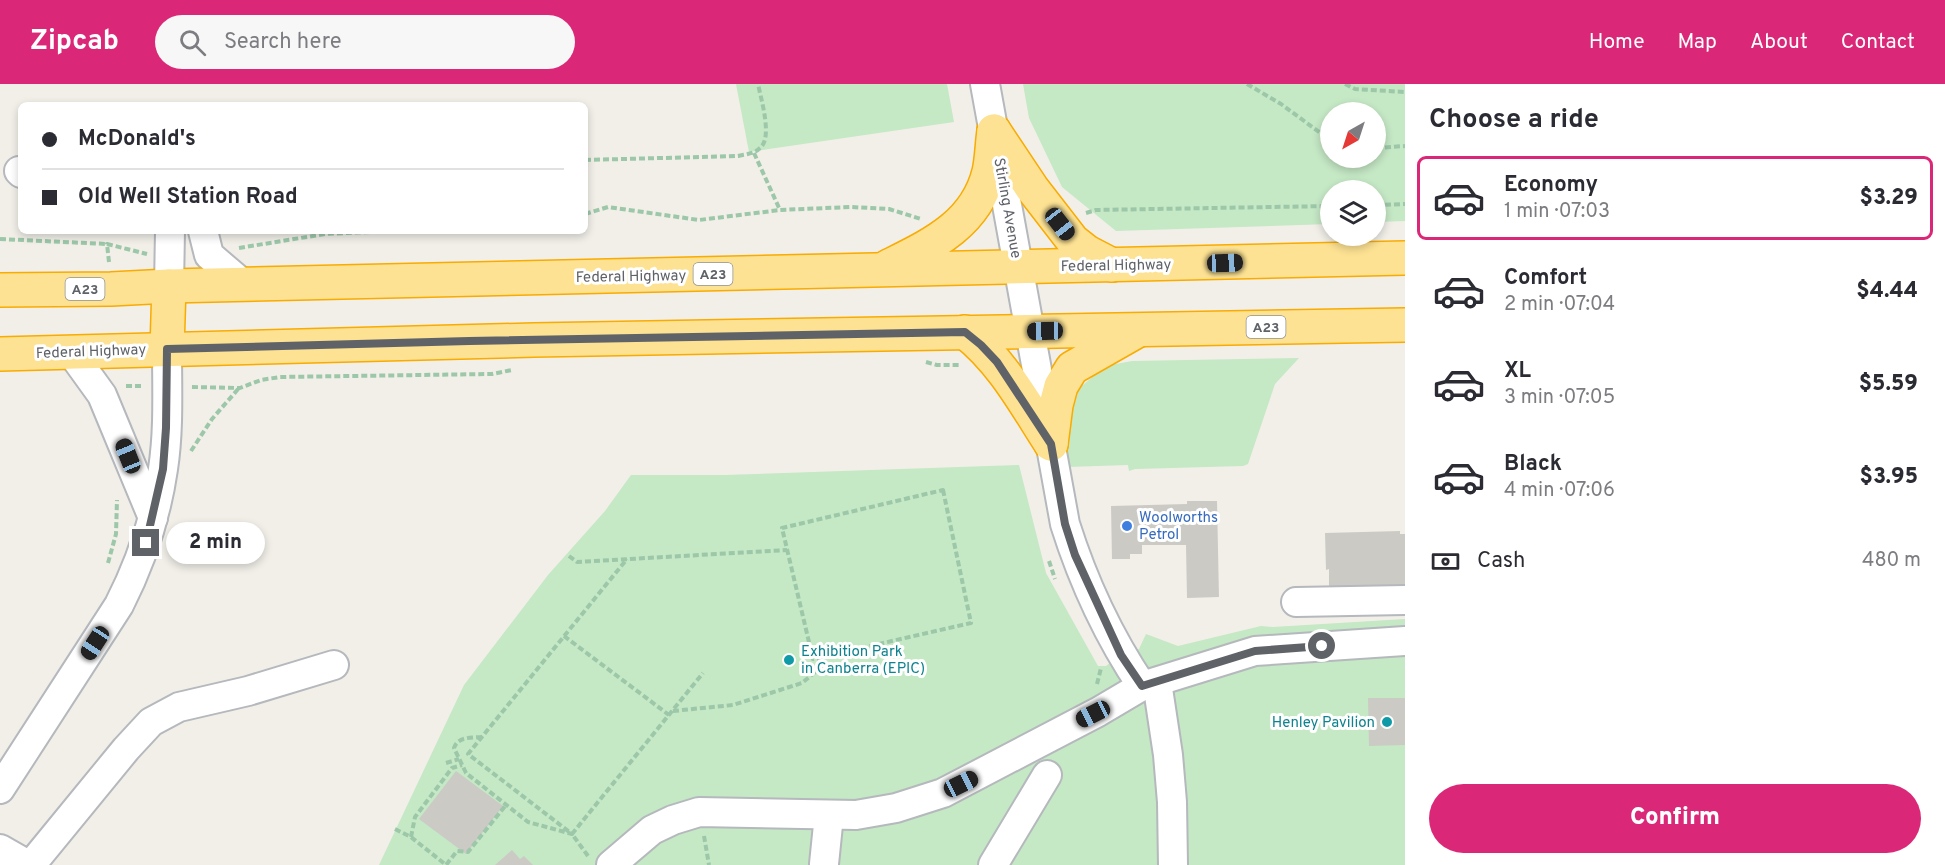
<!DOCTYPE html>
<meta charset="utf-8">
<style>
:root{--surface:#fff;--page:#f7f7f7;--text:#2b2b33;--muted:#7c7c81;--line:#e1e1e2;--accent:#db2777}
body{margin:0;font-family:Overpass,sans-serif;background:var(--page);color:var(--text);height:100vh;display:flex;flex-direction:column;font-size:22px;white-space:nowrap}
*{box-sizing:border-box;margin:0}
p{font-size:20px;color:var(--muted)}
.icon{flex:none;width:33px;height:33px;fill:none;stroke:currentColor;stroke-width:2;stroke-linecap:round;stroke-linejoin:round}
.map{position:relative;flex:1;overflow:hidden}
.side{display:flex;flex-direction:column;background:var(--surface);width:540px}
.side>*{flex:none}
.guide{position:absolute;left:18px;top:18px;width:570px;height:132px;border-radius:9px;box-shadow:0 3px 9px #0003;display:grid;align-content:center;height:132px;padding:0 24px;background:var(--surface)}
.needle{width:39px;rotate:219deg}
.tools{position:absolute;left:1320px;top:18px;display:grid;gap:12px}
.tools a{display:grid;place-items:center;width:66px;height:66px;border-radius:50%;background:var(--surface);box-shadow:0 3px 9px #0003;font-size:30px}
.end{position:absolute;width:27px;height:27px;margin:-14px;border:8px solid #5f6368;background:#fff;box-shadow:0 0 0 3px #fff}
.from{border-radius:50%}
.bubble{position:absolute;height:42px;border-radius:21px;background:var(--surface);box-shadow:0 3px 9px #0003;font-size:20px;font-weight:800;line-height:42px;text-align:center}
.car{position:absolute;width:18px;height:36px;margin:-18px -9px;border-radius:8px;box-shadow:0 0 4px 2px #0007;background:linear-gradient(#222 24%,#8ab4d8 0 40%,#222 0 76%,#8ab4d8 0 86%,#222 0)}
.guide b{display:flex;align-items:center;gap:21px;height:57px;font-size:22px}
.guide b+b{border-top:2px solid var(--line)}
.guide i{width:15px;height:15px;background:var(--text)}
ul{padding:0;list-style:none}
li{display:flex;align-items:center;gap:18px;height:84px;margin:0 12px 9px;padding:0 12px;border:3px solid transparent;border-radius:9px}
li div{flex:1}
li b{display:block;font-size:22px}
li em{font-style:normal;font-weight:800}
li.selected{border-color:var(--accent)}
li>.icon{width:54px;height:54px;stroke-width:1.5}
h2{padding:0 24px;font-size:27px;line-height:72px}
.pay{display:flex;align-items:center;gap:15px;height:66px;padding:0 24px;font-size:22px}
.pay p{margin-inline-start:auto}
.action{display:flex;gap:12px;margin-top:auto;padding:12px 24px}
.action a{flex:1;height:69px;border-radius:36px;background:var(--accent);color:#fff;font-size:24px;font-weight:800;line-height:69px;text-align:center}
header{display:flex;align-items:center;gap:36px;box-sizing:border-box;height:84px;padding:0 30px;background:var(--accent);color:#fff}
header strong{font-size:28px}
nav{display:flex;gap:33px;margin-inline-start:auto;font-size:21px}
.search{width:420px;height:54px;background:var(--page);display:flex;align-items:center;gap:15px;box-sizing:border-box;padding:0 21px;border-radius:33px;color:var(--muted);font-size:22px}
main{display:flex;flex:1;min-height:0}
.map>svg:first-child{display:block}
.green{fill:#c5e8c5;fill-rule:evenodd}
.building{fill:#cccac5}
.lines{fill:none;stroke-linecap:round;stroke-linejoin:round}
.minor-casing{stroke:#b5b8bc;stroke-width:32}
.highway-casing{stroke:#f9ab00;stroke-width:36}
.path{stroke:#9cc7a9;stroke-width:4;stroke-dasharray:6 3;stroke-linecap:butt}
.minor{stroke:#fff;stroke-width:28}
.highway{stroke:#fde293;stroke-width:33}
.route{stroke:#5f6368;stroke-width:8}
.shop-dot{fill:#3f7fe0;stroke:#fff;stroke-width:2}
.culture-dot{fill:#0f9aa8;stroke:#fff;stroke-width:2}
.labels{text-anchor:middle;stroke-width:6;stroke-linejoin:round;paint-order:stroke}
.shield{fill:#fff;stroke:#8f9295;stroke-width:1.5}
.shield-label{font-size:14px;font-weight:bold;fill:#5f6368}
.street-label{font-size:15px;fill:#5f6368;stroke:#fff}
.shop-label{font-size:15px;fill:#366cbe;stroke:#fff;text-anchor:start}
.culture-label{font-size:15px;fill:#0d838f;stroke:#fff;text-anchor:start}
</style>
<header>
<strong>Zipcab</strong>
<div class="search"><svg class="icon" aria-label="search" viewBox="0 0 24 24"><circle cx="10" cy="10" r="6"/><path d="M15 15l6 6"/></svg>Search here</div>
<nav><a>Home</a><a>Map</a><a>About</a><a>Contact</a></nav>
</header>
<main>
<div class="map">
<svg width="1405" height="781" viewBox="0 0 1405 781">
<rect width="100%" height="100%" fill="#f1efe8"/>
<g class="green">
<path d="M 736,0 L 947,0 L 954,38 L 749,68 Z"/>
<path d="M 1023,0 L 1405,0 L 1405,137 L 1376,138 L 1376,106 L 1330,106 L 1330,140 L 1116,147 L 1062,103 L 1029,34 ZM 1330,28 L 1376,28 L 1376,74 L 1330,74 Z"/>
<path d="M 1299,274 L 1275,300 L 1248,380 L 1243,382 L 1135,385 L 1129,387 L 1128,381 L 1067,383 L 1063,338 L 1079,297 L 1083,301 L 1105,282 L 1132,277 Z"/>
<path d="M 1019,381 L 1046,489 L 1098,582 L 1106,582 L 1121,571 L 1139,565 L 1146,550 L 1178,562 L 1261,542 L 1273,543 L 1405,535 L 1405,781 L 379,781 L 464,601 L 548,491 L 605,427 L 631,391 L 725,391 Z"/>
</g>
<g class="building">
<path d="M 1187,417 L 1217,417 L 1219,513 L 1187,514 L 1186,461 L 1142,461 L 1142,470 L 1130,470 L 1130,475 L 1112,475 L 1111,422 L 1187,420 Z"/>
<path d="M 1400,447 L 1400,450 L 1405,450 L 1405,523 L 1329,509 L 1329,485 L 1326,486 L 1325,449 Z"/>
<path d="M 1368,614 L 1405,614 L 1405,661 L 1369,662 Z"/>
<path d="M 456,687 L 503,722 L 466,770 L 419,735 Z"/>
<path d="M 512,766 L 520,775 L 524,772 L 533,781 L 495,781 Z"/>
</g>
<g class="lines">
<g class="minor-casing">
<g id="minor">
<path d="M 985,0 L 1065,440 C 1083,497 1109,553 1142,602"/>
<path d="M 19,87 L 21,89"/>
<path d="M 203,147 L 209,171 L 243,200"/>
<path d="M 169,202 L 170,147"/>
<path d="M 71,268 L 102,311 L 153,434"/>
<path d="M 1296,518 L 1405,516"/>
<path d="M 1157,598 L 1168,671 L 1172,718 L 1173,781"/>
<path d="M 0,705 L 119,521 C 141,478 156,433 163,385 C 169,346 167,305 167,265"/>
<path d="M 0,765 L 28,781"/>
<path d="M 824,780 L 829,731"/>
<path d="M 31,781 L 126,665 L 151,638 L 179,623 L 248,607 L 334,581"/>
<path d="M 611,781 L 652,746 L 673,736 L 699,728 L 856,731 L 896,724 L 943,709 L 1098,628 L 1142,602 L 1255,567 L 1405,557"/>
<path d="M 993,781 L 1047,691"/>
</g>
</g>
<g class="highway-casing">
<g id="highway">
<path d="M 994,47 L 1032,104 L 1073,157 L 1087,168 L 1112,181"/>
<path d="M 887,183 C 931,161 976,141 989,88 C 992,75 992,60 994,47"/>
<path d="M 0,206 L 111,205 L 169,202 L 1405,174"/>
<path d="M 965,248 C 1003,278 1025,320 1051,360"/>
<path d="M 167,265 L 169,202"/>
<path d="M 0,270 L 534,256 L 1405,241"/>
<path d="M 1051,360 L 1056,321 L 1061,302 L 1072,284 L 1137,247"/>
</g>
</g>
<g class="path">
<path d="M 1247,0 L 1281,20 L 1330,56"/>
<path d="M 1345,0 L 1355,5 L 1405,8"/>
<path d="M 1376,64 L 1405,62"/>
<path d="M 754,69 L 780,126 L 851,123 L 889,125 L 921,135"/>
<path d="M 585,76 L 738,72 C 746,70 754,70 760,64 C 773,54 761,15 758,0"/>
<path d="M 1376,121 L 1405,120"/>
<path d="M 1086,129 L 1096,126 L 1330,122"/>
<path d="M 585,130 L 608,123 L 699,136 L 780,126"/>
<path d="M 0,155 L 107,160"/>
<path d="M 239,164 L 325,150 L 389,147"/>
<path d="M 109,178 L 107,160 L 147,170"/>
<path d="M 926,278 L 937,281 L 960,281"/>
<path d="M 126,302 L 142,302"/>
<path d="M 192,303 L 240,304 L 261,296 L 280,293 L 492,290 L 512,286"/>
<path d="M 191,367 L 212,335 L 239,304"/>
<path d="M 943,406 L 971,539 L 813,575 L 782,444 Z"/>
<path d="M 569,472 L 577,478 L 787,466"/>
<path d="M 1049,477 L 1055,495"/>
<path d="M 108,479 L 116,450 L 117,416"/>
<path d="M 564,552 L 669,631"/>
<path d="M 1097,600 L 1101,584"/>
<path d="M 673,627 L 733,621 L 802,599 L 819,585 L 819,574"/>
<path d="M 482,653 C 472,654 458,652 454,664 L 466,689 L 528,738 L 572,750 L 468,670 L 627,475"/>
<path d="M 446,679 L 459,675"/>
<path d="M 395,745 L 411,753 L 446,781 L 457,767 L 468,768 L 506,721"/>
<path d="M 704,752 L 709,781"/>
<path d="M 411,753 L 415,733 L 452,684 L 462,681"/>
<path d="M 588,772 L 572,750 L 703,589"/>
</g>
<use href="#minor" class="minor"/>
<use href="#highway" class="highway"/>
</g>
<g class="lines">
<path class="route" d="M 146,459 L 163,385 L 166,344 L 167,265 L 469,257 L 965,248 L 981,261 L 997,278 L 1051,360 L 1065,440 L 1075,471 L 1121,571 L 1142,602 L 1255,567 L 1322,562"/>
</g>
<circle class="shop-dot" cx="1127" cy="442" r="6"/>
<g class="culture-dot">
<circle cx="789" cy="576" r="6"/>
<circle cx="1387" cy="638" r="6"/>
</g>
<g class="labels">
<g class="shield">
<rect x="693.5" y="179" width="39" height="22" rx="4.5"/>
<rect x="65.5" y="194" width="39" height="22" rx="4.5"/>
<rect x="1246.5" y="232" width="39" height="22" rx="4.5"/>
</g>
<g class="shield-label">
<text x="713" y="195">A23</text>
<text x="85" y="210">A23</text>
<text x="1266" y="248">A23</text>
</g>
<g class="street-label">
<text transform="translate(1008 124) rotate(80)" y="5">Stirling Avenue</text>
<text transform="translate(1116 181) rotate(-1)" y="5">Federal Highway</text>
<text transform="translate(631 192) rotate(-1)" y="5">Federal Highway</text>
<text transform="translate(91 267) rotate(-2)" y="5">Federal Highway</text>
</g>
<g class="shop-label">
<text x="1139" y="438">Woolworths<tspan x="1139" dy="17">Petrol</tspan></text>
</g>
<g class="culture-label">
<text x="801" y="572">Exhibition Park<tspan x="801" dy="17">in Canberra (EPIC)</tspan></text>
<text x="1375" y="643" text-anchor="end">Henley Pavilion</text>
</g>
</g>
</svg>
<div class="tools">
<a><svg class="needle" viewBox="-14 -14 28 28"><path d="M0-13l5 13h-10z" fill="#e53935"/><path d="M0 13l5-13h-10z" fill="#7c7c81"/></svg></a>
<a><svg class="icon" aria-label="layers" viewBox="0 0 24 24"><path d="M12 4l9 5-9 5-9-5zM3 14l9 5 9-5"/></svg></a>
</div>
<i class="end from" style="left:1322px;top:562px"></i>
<i class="end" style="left:146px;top:459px"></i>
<div class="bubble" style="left:166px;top:438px;width:99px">2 min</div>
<i class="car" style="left:1060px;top:140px;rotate:142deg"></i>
<i class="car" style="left:1225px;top:179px;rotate:88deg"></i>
<i class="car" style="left:1045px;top:247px;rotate:269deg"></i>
<i class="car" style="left:128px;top:372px;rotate:338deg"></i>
<i class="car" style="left:95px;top:559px;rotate:213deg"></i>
<i class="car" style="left:1093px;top:630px;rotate:243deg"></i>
<i class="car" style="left:961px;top:700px;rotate:64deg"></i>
<div class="guide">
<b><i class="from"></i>McDonald's</b>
<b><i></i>Old Well Station Road</b>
</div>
</div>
<section class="side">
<h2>Choose a ride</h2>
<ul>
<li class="selected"><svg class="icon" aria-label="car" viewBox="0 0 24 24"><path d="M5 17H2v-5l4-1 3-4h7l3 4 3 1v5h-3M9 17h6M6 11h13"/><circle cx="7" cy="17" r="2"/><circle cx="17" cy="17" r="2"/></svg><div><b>Economy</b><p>1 min · 07:03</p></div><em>$3.29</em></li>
<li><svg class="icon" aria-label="car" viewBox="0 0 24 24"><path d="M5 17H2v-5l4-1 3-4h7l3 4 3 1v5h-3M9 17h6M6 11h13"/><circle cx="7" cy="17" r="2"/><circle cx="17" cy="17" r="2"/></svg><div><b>Comfort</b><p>2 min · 07:04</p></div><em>$4.44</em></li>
<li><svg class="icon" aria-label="car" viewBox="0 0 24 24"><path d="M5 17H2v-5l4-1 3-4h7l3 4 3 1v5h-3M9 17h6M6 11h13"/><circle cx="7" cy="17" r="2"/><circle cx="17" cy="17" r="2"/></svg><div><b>XL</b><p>3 min · 07:05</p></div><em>$5.59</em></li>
<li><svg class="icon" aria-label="car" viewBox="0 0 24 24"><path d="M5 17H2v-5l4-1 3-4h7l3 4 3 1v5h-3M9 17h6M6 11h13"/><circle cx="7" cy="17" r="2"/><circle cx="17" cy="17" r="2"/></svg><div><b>Black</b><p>4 min · 07:06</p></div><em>$3.95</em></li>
</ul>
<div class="pay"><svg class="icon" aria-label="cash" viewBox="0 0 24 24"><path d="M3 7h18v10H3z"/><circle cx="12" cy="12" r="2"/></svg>Cash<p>480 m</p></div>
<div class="action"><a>Confirm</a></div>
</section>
</main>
